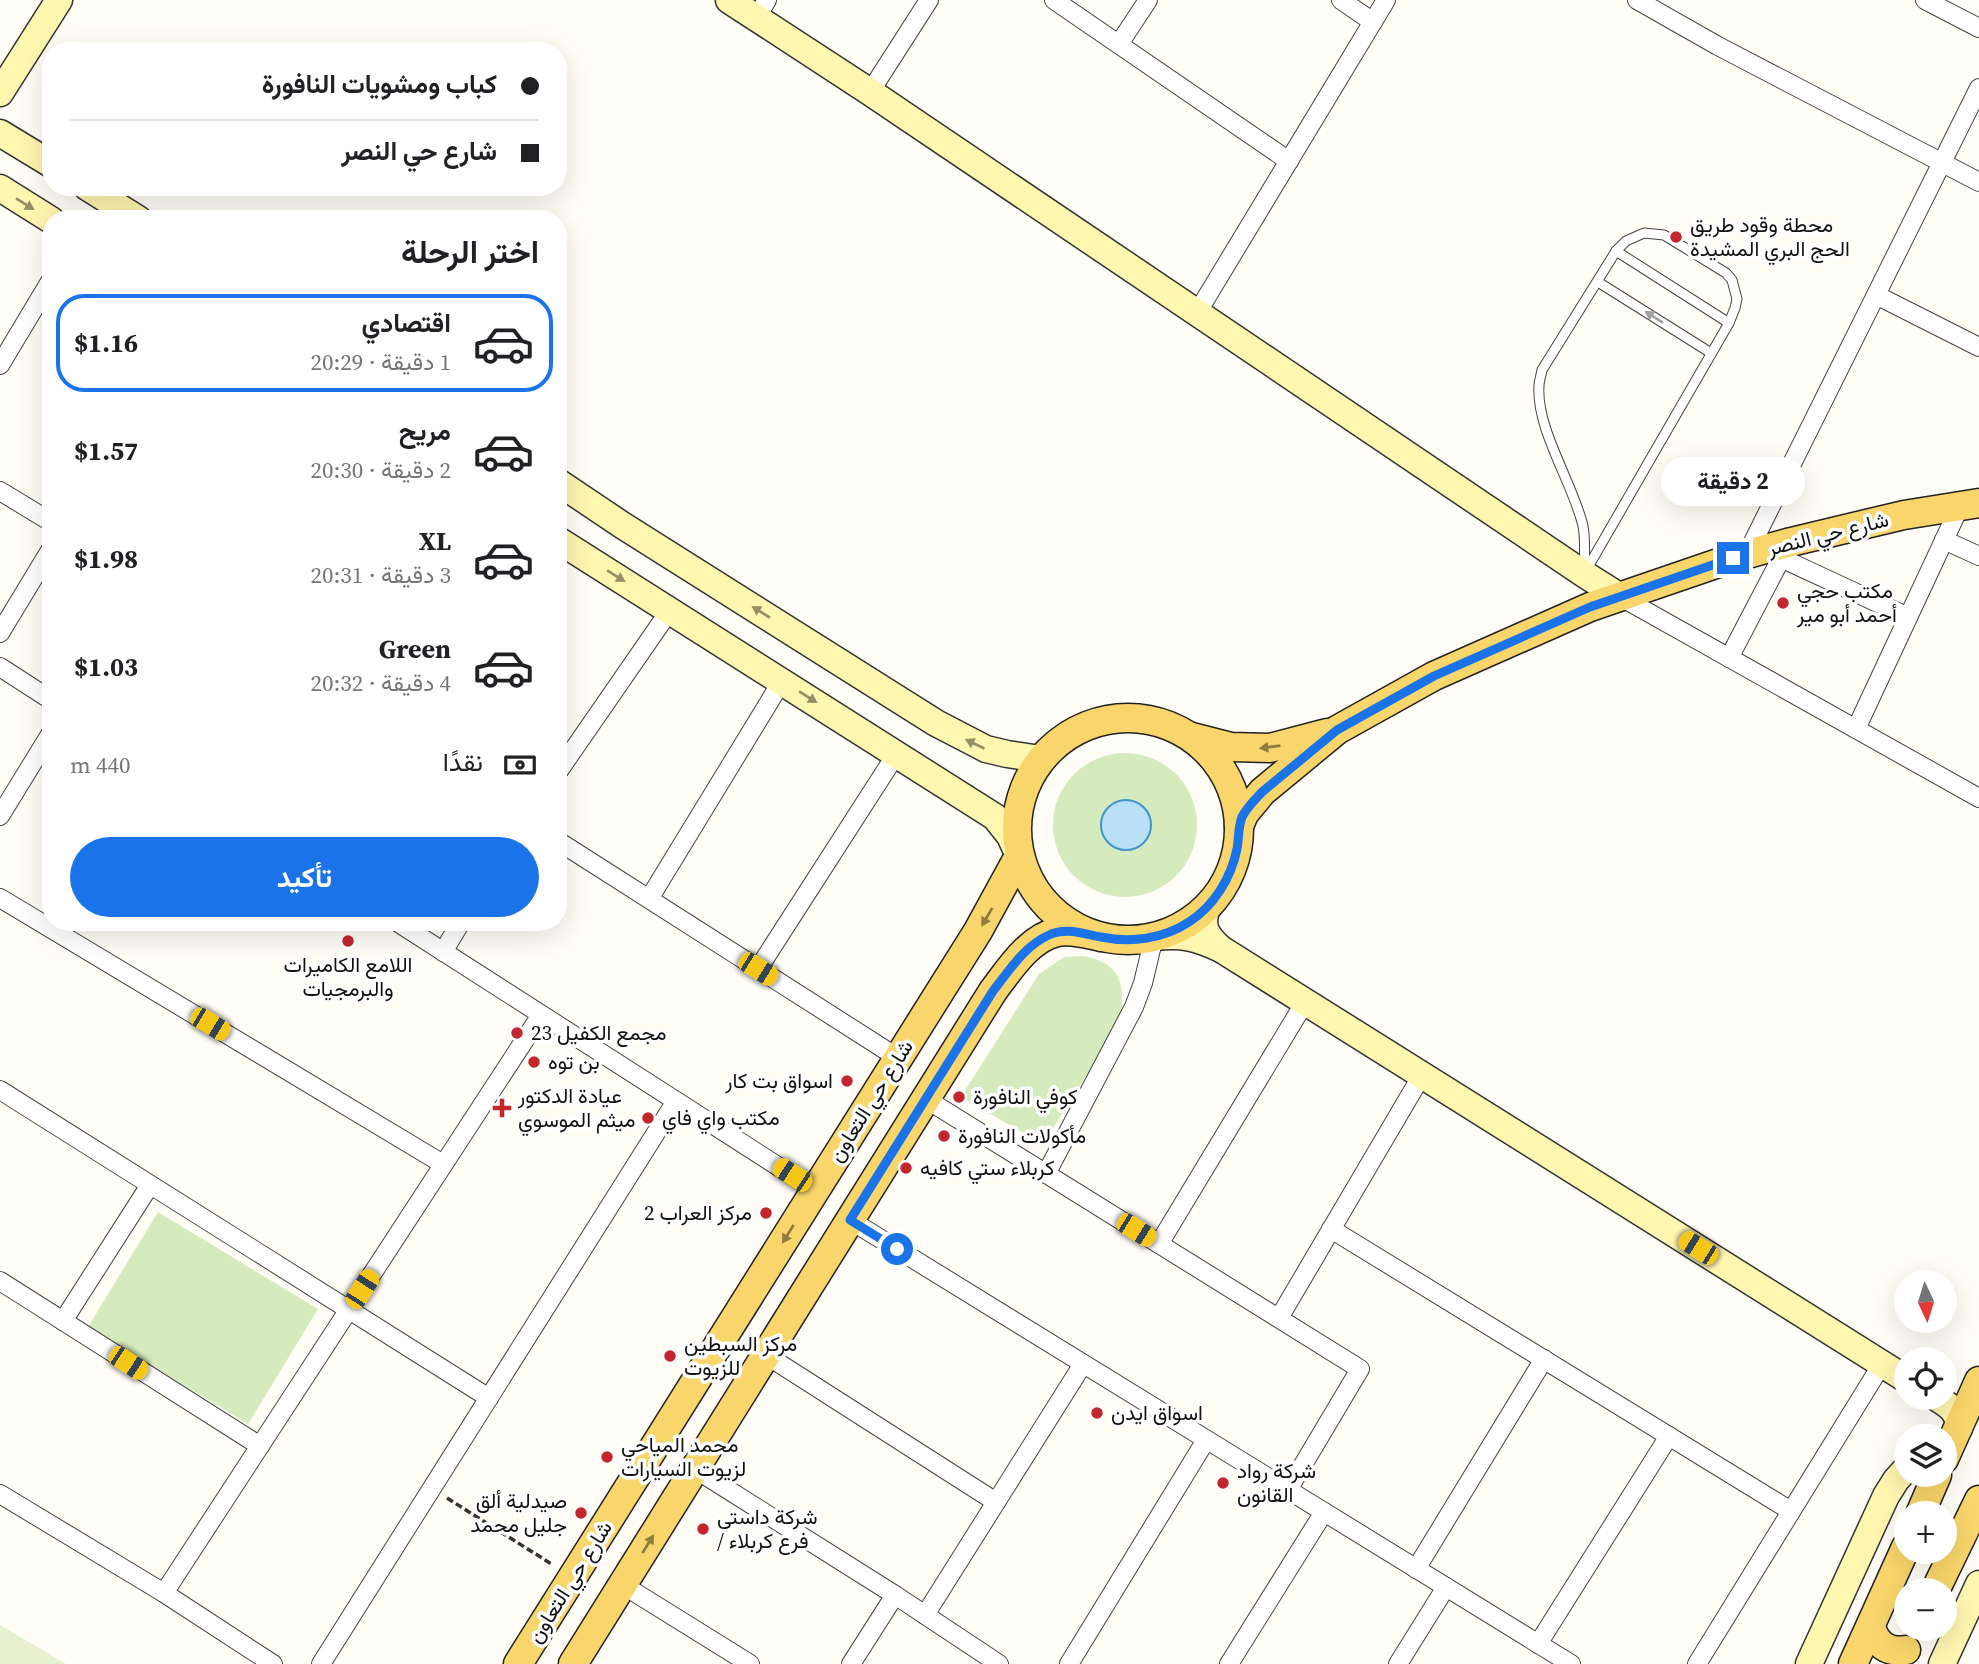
<!DOCTYPE html>
<html lang="ar">
<meta charset="utf-8">
<style>
:root{--surface:#fff;--page:#f2f2f2;--text:#202124;--muted:#757577;--line:#e0e0e0;--accent:#1a73e8}
body{margin:0;font-family:"Source Serif 4",Vazirmatn,serif;background:var(--page);color:var(--text);direction:rtl;height:100vh;display:flex;flex-direction:column;font-size:26px;white-space:nowrap}
*{box-sizing:border-box;margin:0}
p{font-size:23px;color:var(--muted)}
.icon{flex:none;width:38px;height:38px;fill:none;stroke:currentColor;stroke-width:2;stroke-linecap:round;stroke-linejoin:round}
.map{position:relative;flex:1;overflow:hidden;direction:ltr}
.details{position:absolute;left:42px;top:210px;width:525px;height:721px;display:flex;flex-direction:column;background:var(--surface);border-radius:28px;box-shadow:0 7px 28px #0002;direction:rtl}
.details>*{flex:none}
.top-card{position:absolute;left:42px;top:42px;width:525px;height:154px;border-radius:28px;box-shadow:0 7px 28px #0002;direction:rtl;display:grid;align-content:center;height:154px;padding:0 28px;background:var(--surface)}
.needle{width:46px;rotate:176deg}
.tools{position:absolute;left:1894px;top:1270px;display:grid;gap:14px}
.tools a{display:grid;place-items:center;width:63px;height:63px;border-radius:50%;background:var(--surface);box-shadow:0 7px 28px #0002;font-size:35px}
.end{position:absolute;width:32px;height:32px;margin:-16px;border:9px solid #1a73e8;background:#fff;box-shadow:0 0 0 4px #fff}
.from{border-radius:50%}
.bubble{position:absolute;height:49px;border-radius:24px;background:var(--surface);box-shadow:0 7px 28px #0002;font-size:23px;font-weight:700;line-height:49px;text-align:center;direction:rtl}
.car{position:absolute;width:21px;height:42px;margin:-21px -10px;border-radius:9px;box-shadow:0 0 5px 2px #0007;background:linear-gradient(#f5c518 24%,#345 0 40%,#f5c518 0 76%,#345 0 86%,#f5c518 0)}
.top-card b{display:flex;align-items:center;gap:24px;height:66px;font-size:26px}
.top-card b+b{border-top:2px solid var(--line)}
.top-card i{width:18px;height:18px;background:var(--text)}
ul{padding:0;list-style:none}
li{display:flex;align-items:center;gap:21px;height:98px;margin:0 14px 10px;padding:0 14px;border:4px solid transparent;border-radius:28px}
li div{flex:1}
li b{display:block;font-size:26px}
li em{font-style:normal;font-weight:700}
li.active{border-color:var(--accent)}
li>.icon{width:63px;height:63px;stroke-width:1.5}
h2{padding:0 28px;font-size:32px;line-height:84px}
.pay{display:flex;align-items:center;gap:18px;height:77px;padding:0 28px;font-size:26px}
.pay p{margin-inline-start:auto}
.primary-button{display:flex;gap:14px;margin-top:auto;padding:14px 28px}
.primary-button a{flex:1;height:80px;border-radius:42px;background:var(--accent);color:#fff;font-size:28px;font-weight:700;line-height:80px;text-align:center}
.map>svg:first-child{display:block}
.green{fill:#d5ebbd}
.pitch{fill:#e6f2cf}
.water{fill:#b9e0f7;stroke:#3f96cf;stroke-width:2}
.lines{fill:none;stroke-linecap:round;stroke-linejoin:round}
.lane-casing{stroke:#444;stroke-width:11}
.street-casing{stroke:#444;stroke-width:20}
.secondary-casing{stroke:#333;stroke-width:29}
.primary-casing{stroke:#222;stroke-width:31}
.path{stroke:#333;stroke-width:3.5;stroke-dasharray:7 3.5;stroke-linecap:butt}
.lane{stroke:#fff;stroke-width:9}
.street{stroke:#fff;stroke-width:18}
.secondary{stroke:#fff6b0;stroke-width:26}
.primary{stroke:#f9d66b;stroke-width:28}
.oneway{fill:#948f68}
.oneway2{fill:#a0a0a0}
.oneway3{fill:#917d42}
.route{stroke:#1a73e8;stroke-width:9}
.poi-dot{fill:#c4262e;stroke:#fff;stroke-width:2.5}
.labels{text-anchor:middle;stroke-width:7;stroke-linejoin:round;paint-order:stroke}
.poi-label{font-size:21px;fill:#111;stroke:#fff;text-anchor:start}
.street-label{font-size:21px;fill:#111;stroke:#fff}
</style>
<div class="map">
<svg width="1979" height="1664" viewBox="0 0 1979 1664">
<rect width="100%" height="100%" fill="#fffdf5"/>
<g class="green">
<circle cx="1125" cy="825" r="72"/>
<path d="M 1083,956 C 1123,964 1123,983 1122,1019 L 1043,1144 L 961,1097 L 1039,974 L 1064,957 Z"/>
<path d="M 158,1212 L 318,1309 L 248,1424 L 88,1327 Z"/>
</g>
<path class="pitch" d="M 0,1625 L 66,1664 L 0,1664 Z"/>
<circle class="water" cx="1126" cy="825" r="25"/>
<g class="lines">
<g class="lane-casing">
<g id="lane">
<path d="M 1644,233 L 1664,235 L 1726,273 L 1732,280 L 1737,299 L 1735,308 L 1729,323 L 1584,574 C 1584,558 1586,542 1583,526 C 1573,483 1536,429 1539,386 C 1539,381 1541,376 1542,370 L 1616,251 L 1626,241 Z"/>
<path d="M 1616,251 L 1729,323"/>
<path d="M 1598,282 L 1711,353"/>
</g>
</g>
<g class="street-casing">
<g id="street">
<path d="M 1054,0 L 1289,161"/>
<path d="M 1341,0 L 1373,22"/>
<path d="M 1637,0 L 1718,46 L 1979,182"/>
<path d="M 1925,0 L 1979,28"/>
<path d="M 756,18 L 767,0"/>
<path d="M 1119,44 L 1148,0"/>
<path d="M 870,92 L 929,0"/>
<path d="M 1876,295 L 1979,347"/>
<path d="M 1197,313 L 1386,0"/>
<path d="M 0,365 L 51,280"/>
<path d="M 0,491 L 51,522"/>
<path d="M 1944,540 L 1979,556"/>
<path d="M 1747,554 L 1979,88"/>
<path d="M 1781,558 L 1908,617"/>
<path d="M 1619,596 L 1979,798"/>
<path d="M 0,633 L 51,549"/>
<path d="M 1729,658 L 1786,549"/>
<path d="M 0,667 L 51,700"/>
<path d="M 1856,729 L 1960,506"/>
<path d="M 558,772 L 670,610"/>
<path d="M 0,816 L 51,733"/>
<path d="M 558,841 L 898,1058"/>
<path d="M 0,898 L 443,1164"/>
<path d="M 649,899 L 782,681"/>
<path d="M 397,922 L 815,1190"/>
<path d="M 443,952 L 461,922"/>
<path d="M 758,969 L 897,753"/>
<path d="M 0,1090 L 489,1398"/>
<path d="M 926,1099 L 1360,1369 L 1288,1490"/>
<path d="M 1046,1174 L 1134,1007 L 1143,983 L 1154,937"/>
<path d="M 850,1220 L 1571,1664"/>
<path d="M 1331,1229 L 1791,1511"/>
<path d="M 1159,1244 L 1305,1002"/>
<path d="M 0,1281 L 260,1446"/>
<path d="M 1279,1318 L 1422,1075"/>
<path d="M 63,1321 L 150,1185"/>
<path d="M 766,1355 L 996,1502"/>
<path d="M 695,1469 L 895,1595 L 999,1664"/>
<path d="M 0,1494 L 164,1593 L 273,1664"/>
<path d="M 1416,1569 L 1544,1359"/>
<path d="M 623,1585 L 750,1664"/>
<path d="M 164,1593 L 541,1015"/>
<path d="M 925,1615 L 1083,1364"/>
<path d="M 1538,1644 L 1669,1436"/>
<path d="M 321,1664 L 676,1101"/>
<path d="M 851,1664 L 895,1595"/>
<path d="M 1069,1664 L 1206,1440"/>
<path d="M 1229,1664 L 1324,1512"/>
<path d="M 1398,1664 L 1446,1587"/>
<path d="M 1697,1664 L 1882,1364"/>
</g>
</g>
<g class="secondary-casing">
<g id="secondary">
<path d="M 729,0 L 870,92 L 1584,574 L 1619,596"/>
<path d="M 0,93 L 59,0"/>
<path d="M 0,133 L 51,164"/>
<path d="M 87,187 L 138,219"/>
<path d="M 0,188 L 51,220"/>
<path d="M 558,482 L 622,525 L 936,723 L 986,749 L 1007,754 L 1041,759"/>
<path d="M 558,540 L 995,817 L 1010,836 L 1019,856"/>
<path d="M 1208,906 C 1199,925 1206,936 1221,949"/>
<path d="M 1154,937 C 1182,934 1196,937 1221,949 L 1906,1379"/>
<path d="M 1937,1398 C 1950,1406 1959,1412 1959,1428"/>
<path d="M 1809,1664 L 1886,1496 L 1896,1480 L 1906,1469"/>
<path d="M 1942,1664 L 1979,1584"/>
</g>
</g>
<g class="primary-casing">
<g id="primary">
<circle cx="1128" cy="829" r="111"/>
<path d="M 1192,737 L 1231,747 L 1270,748 L 1327,733"/>
<path d="M 1239,826 L 1244,814 L 1262,792 L 1337,730 L 1434,676 L 1590,607 L 1733,558 L 1791,542 L 1904,515 L 1979,503"/>
<path d="M 1944,1459 L 1979,1381"/>
<path d="M 1920,1514 L 1937,1475"/>
<path d="M 1935,1591 L 1979,1500"/>
<path d="M 1871,1626 C 1875,1644 1888,1653 1906,1650"/>
<path d="M 518,1664 L 978,931 L 1019,856"/>
<path d="M 573,1664 L 993,991 C 1009,970 1029,938 1057,932 C 1072,929 1087,934 1101,937"/>
<path d="M 1853,1664 L 1906,1547"/>
</g>
</g>
<path class="path" d="M 447,1498 L 553,1565"/>
<use href="#lane" class="lane"/>
<use href="#street" class="street"/>
<use href="#secondary" class="secondary"/>
<use href="#primary" class="primary"/>
</g>
<defs><path id="oneway-solid" d="M-6-.8H1V-3.2L6.5 0L1 3.2V.8H-6Z" transform="scale(1.75)"/></defs>
<g class="oneway">
<use href="#oneway-solid" transform="translate(25 204) rotate(32)"/>
<use href="#oneway-solid" transform="translate(616 576) rotate(32)"/>
<use href="#oneway-solid" transform="translate(761 612) rotate(-148)"/>
<use href="#oneway-solid" transform="translate(808 697) rotate(32)"/>
<use href="#oneway-solid" transform="translate(975 744) rotate(-154)"/>
</g>
<use class="oneway2" href="#oneway-solid" transform="translate(1654 317) rotate(-148)"/>
<g class="oneway3">
<use href="#oneway-solid" transform="translate(1270 747) rotate(173)"/>
<use href="#oneway-solid" transform="translate(987 917) rotate(120)"/>
<use href="#oneway-solid" transform="translate(788 1234) rotate(122)"/>
<use href="#oneway-solid" transform="translate(648 1544) rotate(-58)"/>
</g>
<g class="lines">
<path class="route" d="M 897,1249 L 850,1220 L 993,991 C 1009,971 1024,946 1049,935 C 1067,927 1083,934 1101,937 C 1131,943 1163,939 1189,922 C 1214,906 1231,878 1237,849 C 1239,838 1238,827 1242,817 C 1247,807 1255,800 1262,792 L 1337,730 L 1434,676 L 1590,607 L 1733,558"/>
</g>
<g class="poi-dot">
<circle cx="1676" cy="237" r="7"/>
<circle cx="1783" cy="603" r="7"/>
<circle cx="348" cy="941" r="7"/>
<circle cx="517" cy="1033" r="7"/>
<circle cx="534" cy="1062" r="7"/>
<circle cx="847" cy="1081" r="7"/>
<circle cx="959" cy="1097" r="7"/>
<path d="M498.5 1097.5h7v7h7v7h-7v7h-7v-7h-7v-7h7z"/>
<circle cx="648" cy="1118" r="7"/>
<circle cx="944" cy="1136" r="7"/>
<circle cx="906" cy="1168" r="7"/>
<circle cx="766" cy="1213" r="7"/>
<circle cx="670" cy="1356" r="7"/>
<circle cx="1097" cy="1413" r="7"/>
<circle cx="607" cy="1457" r="7"/>
<circle cx="1223" cy="1483" r="7"/>
<circle cx="581" cy="1513" r="7"/>
<circle cx="703" cy="1529" r="7"/>
</g>
<g class="labels">
<g class="poi-label">
<text x="1690" y="232">محطة وقود طريق<tspan x="1690" dy="24">الحج البري المشيدة</tspan></text>
<text x="1797" y="598">مكتب حجي<tspan x="1797" dy="24">أحمد أبو مير</tspan></text>
<text x="348" y="972" text-anchor="middle">اللامع الكاميرات<tspan x="348" dy="24">والبرمجيات</tspan></text>
<text x="531" y="1040">مجمع الكفيل 23</text>
<text x="548" y="1069">بن توه</text>
<text x="833" y="1088" text-anchor="end">اسواق بت كار</text>
<text x="518" y="1103">عيادة الدكتور<tspan x="518" dy="24">ميثم الموسوي</tspan></text>
<text x="973" y="1104">كوفي النافورة</text>
<text x="662" y="1125">مكتب واي فاي</text>
<text x="958" y="1143">مأكولات النافورة</text>
<text x="920" y="1175">كربلاء ستي كافيه</text>
<text x="752" y="1220" text-anchor="end">مركز العراب 2</text>
<text x="684" y="1351">مركز السبطين<tspan x="684" dy="24">للزيوت</tspan></text>
<text x="1111" y="1420">اسواق ايدن</text>
<text x="621" y="1452">محمد المياحي<tspan x="621" dy="24">لزيوت السيارات</tspan></text>
<text x="1237" y="1478">شركة رواد<tspan x="1237" dy="24">القانون</tspan></text>
<text x="567" y="1508" text-anchor="end">صيدلية ألق<tspan x="567" dy="24">جليل محمد</tspan></text>
<text x="717" y="1524">شركة داستي<tspan x="717" dy="24">/ فرع كربلاء</tspan></text>
</g>
<g class="street-label">
<text transform="translate(1828 534) rotate(-14)" y="7">شارع حي النصر</text>
<text transform="translate(871 1101) rotate(-58)" y="7">شارع حي التعاون</text>
<text transform="translate(570 1582) rotate(-58)" y="7">شارع حي التعاون</text>
</g>
</g>
</svg>
<div class="tools">
<a><svg class="needle" viewBox="-14 -14 28 28"><path d="M0-13l5 13h-10z" fill="#e53935"/><path d="M0 13l5-13h-10z" fill="#757577"/></svg></a>
<a><svg class="icon" aria-label="locate" viewBox="0 0 24 24"><circle cx="12" cy="12" r="6"/><path d="M12 2v4M12 18v4M2 12h4M18 12h4"/></svg></a>
<a><svg class="icon" aria-label="layers" viewBox="0 0 24 24"><path d="M12 4l9 5-9 5-9-5zM3 14l9 5 9-5"/></svg></a>
<a>+</a>
<a>−</a>
</div>
<i class="end from" style="left:897px;top:1249px"></i>
<i class="end" style="left:1733px;top:558px"></i>
<div class="bubble" style="left:1661px;top:457px;width:144px">2 دقيقة</div>
<i class="car" style="left:758px;top:969px;rotate:122deg"></i>
<i class="car" style="left:210px;top:1024px;rotate:121deg"></i>
<i class="car" style="left:792px;top:1175px;rotate:303deg"></i>
<i class="car" style="left:1136px;top:1230px;rotate:122deg"></i>
<i class="car" style="left:1698px;top:1248px;rotate:302deg"></i>
<i class="car" style="left:362px;top:1289px;rotate:33deg"></i>
<i class="car" style="left:128px;top:1363px;rotate:123deg"></i>
<div class="top-card">
<b><i class="from"></i>كباب ومشويات النافورة</b>
<b><i></i>شارع حي النصر</b>
</div>
<section class="details">
<h2>اختر الرحلة</h2>
<ul>
<li class="active"><svg class="icon" aria-label="car" viewBox="0 0 24 24"><path d="M5 17H2v-5l4-1 3-4h7l3 4 3 1v5h-3M9 17h6M6 11h13"/><circle cx="7" cy="17" r="2"/><circle cx="17" cy="17" r="2"/></svg><div><b>اقتصادي</b><p>1 دقيقة · 20:29</p></div><em>$1.16</em></li>
<li><svg class="icon" aria-label="car" viewBox="0 0 24 24"><path d="M5 17H2v-5l4-1 3-4h7l3 4 3 1v5h-3M9 17h6M6 11h13"/><circle cx="7" cy="17" r="2"/><circle cx="17" cy="17" r="2"/></svg><div><b>مريح</b><p>2 دقيقة · 20:30</p></div><em>$1.57</em></li>
<li><svg class="icon" aria-label="car" viewBox="0 0 24 24"><path d="M5 17H2v-5l4-1 3-4h7l3 4 3 1v5h-3M9 17h6M6 11h13"/><circle cx="7" cy="17" r="2"/><circle cx="17" cy="17" r="2"/></svg><div><b>XL</b><p>3 دقيقة · 20:31</p></div><em>$1.98</em></li>
<li><svg class="icon" aria-label="car" viewBox="0 0 24 24"><path d="M5 17H2v-5l4-1 3-4h7l3 4 3 1v5h-3M9 17h6M6 11h13"/><circle cx="7" cy="17" r="2"/><circle cx="17" cy="17" r="2"/></svg><div><b>Green</b><p>4 دقيقة · 20:32</p></div><em>$1.03</em></li>
</ul>
<div class="pay"><svg class="icon" aria-label="cash" viewBox="0 0 24 24"><path d="M3 7h18v10H3z"/><circle cx="12" cy="12" r="2"/></svg>نقدًا<p>440 m</p></div>
<div class="primary-button"><a>تأكيد</a></div>
</section>
</div>
